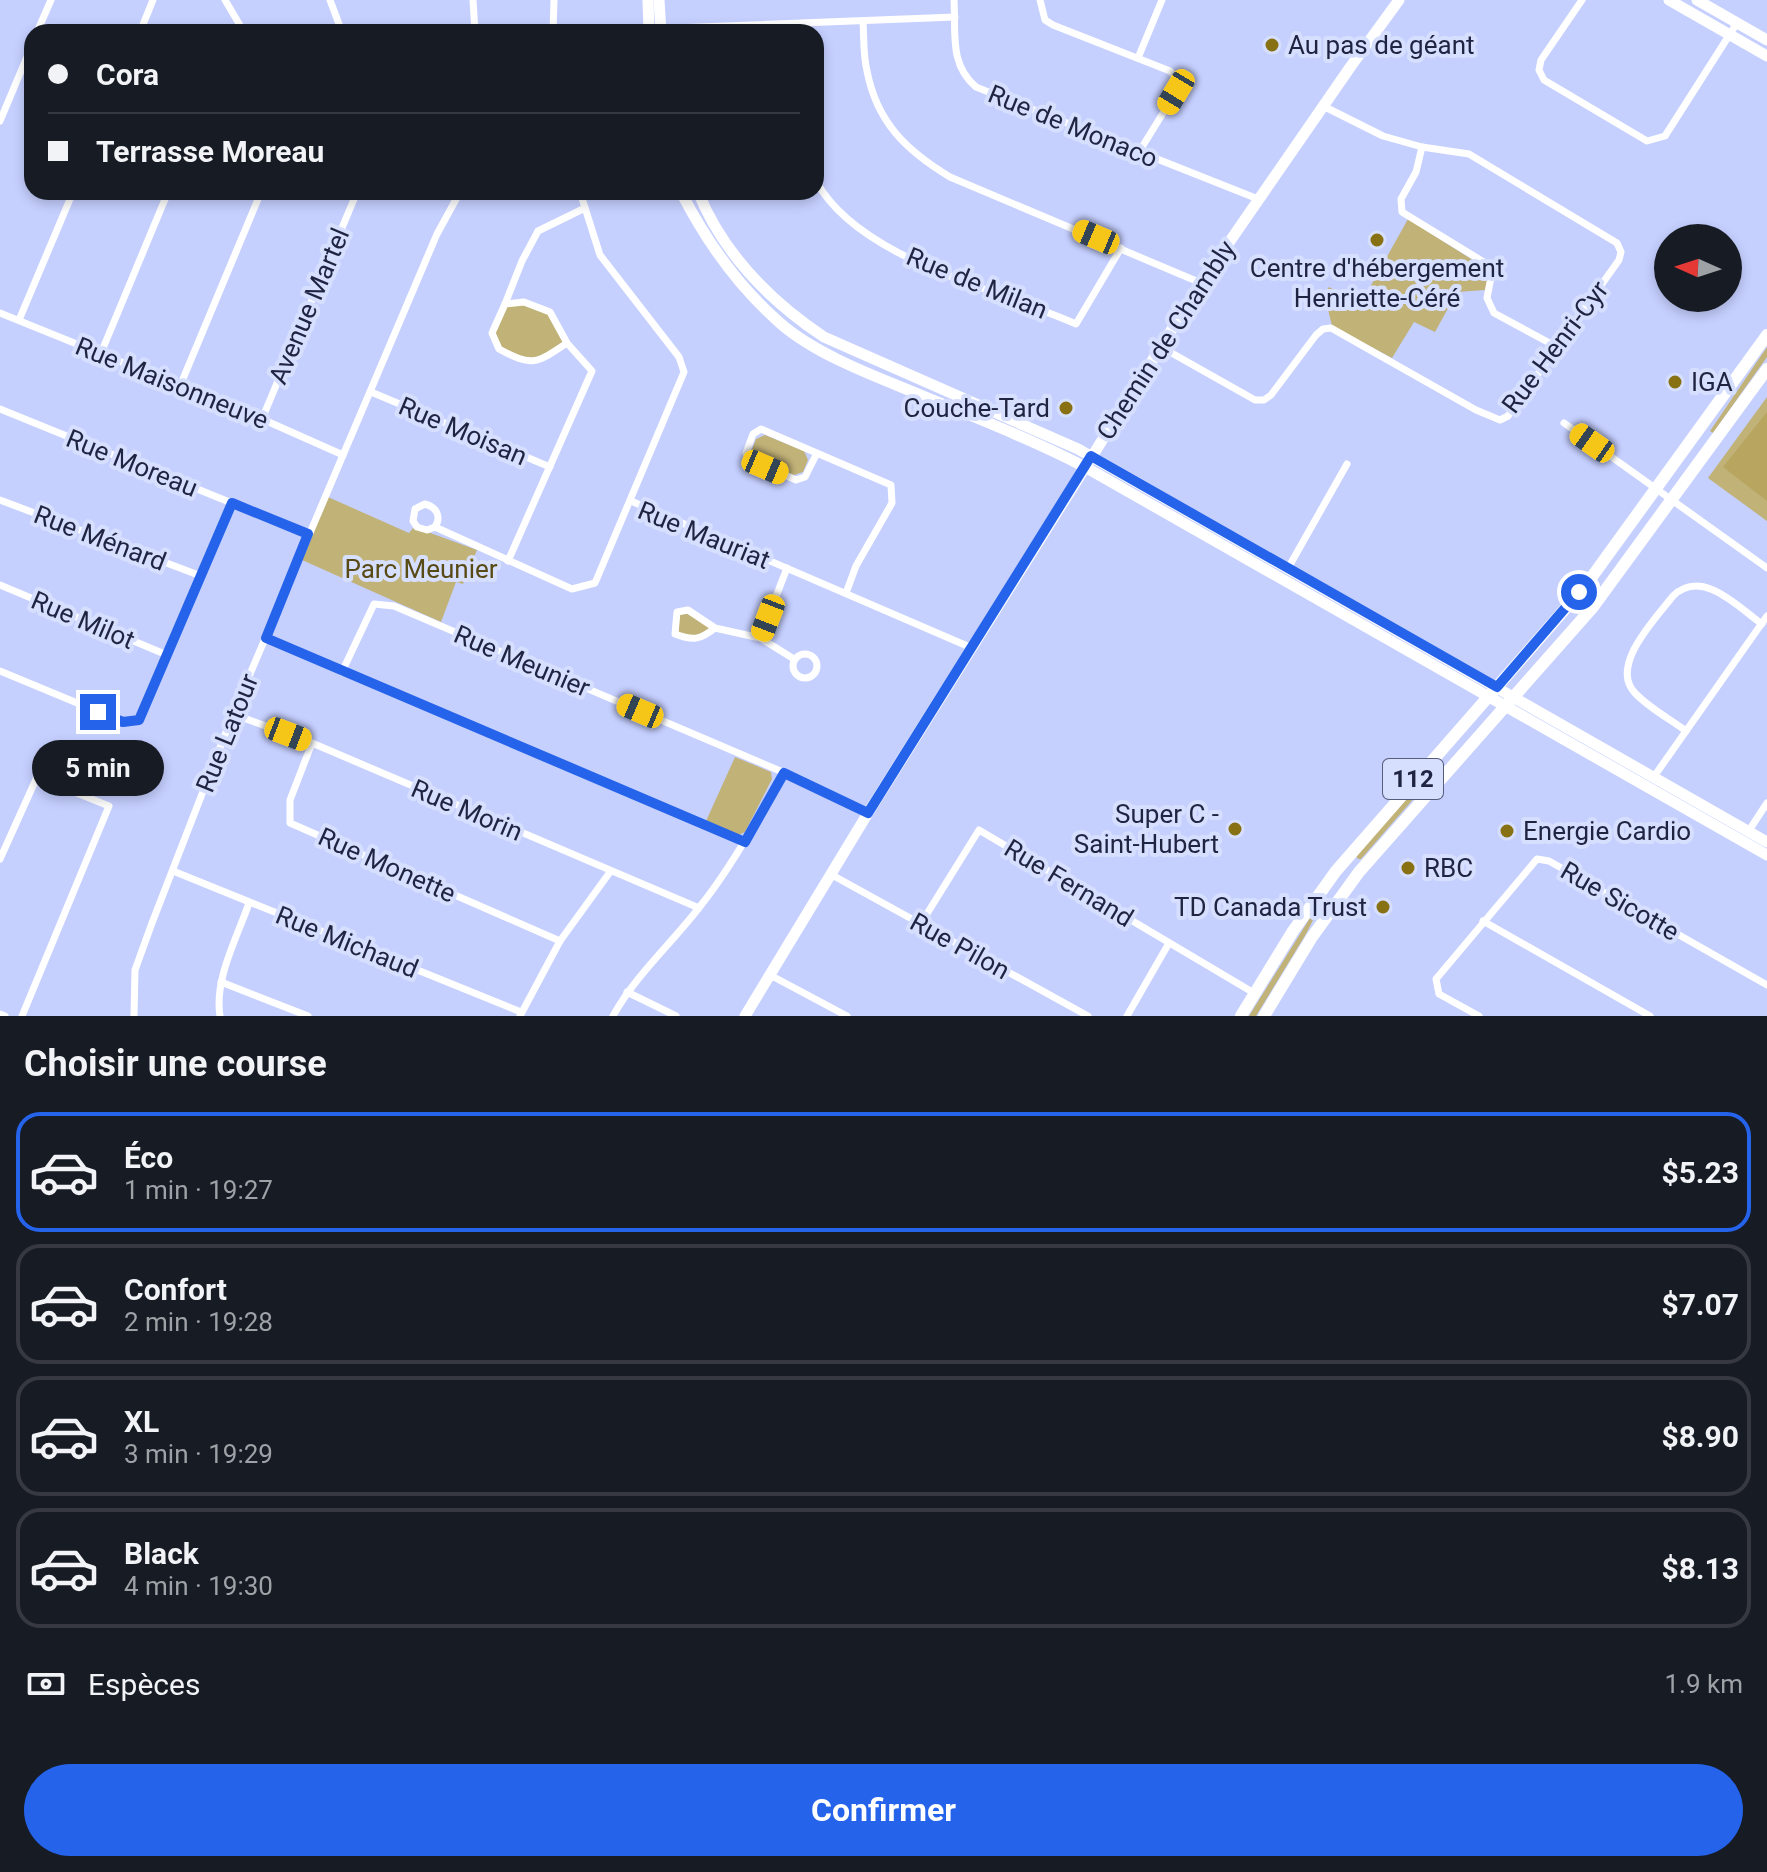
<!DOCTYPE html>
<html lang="fr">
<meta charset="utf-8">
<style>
:root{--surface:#171b24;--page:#242831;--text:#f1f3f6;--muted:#9ea1a6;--line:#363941;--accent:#2563eb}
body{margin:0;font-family:Roboto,sans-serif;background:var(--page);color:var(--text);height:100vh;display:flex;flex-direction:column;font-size:30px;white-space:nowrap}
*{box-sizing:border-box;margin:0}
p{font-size:26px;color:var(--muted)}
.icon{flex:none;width:44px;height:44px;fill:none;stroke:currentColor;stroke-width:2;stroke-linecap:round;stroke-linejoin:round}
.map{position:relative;height:1016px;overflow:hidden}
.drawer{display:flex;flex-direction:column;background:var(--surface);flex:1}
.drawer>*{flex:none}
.top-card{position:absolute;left:24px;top:24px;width:800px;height:176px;border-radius:24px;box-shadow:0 4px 12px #0003;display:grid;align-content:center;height:176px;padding:0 24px;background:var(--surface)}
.needle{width:52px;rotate:273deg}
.buttons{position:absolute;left:1654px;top:224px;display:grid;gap:16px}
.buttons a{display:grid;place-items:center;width:88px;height:88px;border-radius:50%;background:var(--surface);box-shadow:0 4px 12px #0003;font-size:40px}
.end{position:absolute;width:36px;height:36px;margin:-18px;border:10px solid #2563eb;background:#fff;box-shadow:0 0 0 4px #fff}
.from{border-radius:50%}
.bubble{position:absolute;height:56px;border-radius:28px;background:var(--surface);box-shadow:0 4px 12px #0003;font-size:26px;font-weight:700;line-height:56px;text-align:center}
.car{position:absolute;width:24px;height:48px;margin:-24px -12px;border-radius:10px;box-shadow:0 0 6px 2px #0007;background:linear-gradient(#f5c518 24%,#345 0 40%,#f5c518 0 76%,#345 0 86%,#f5c518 0)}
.top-card b{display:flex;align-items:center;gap:28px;height:76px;font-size:30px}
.top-card b+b{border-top:2px solid var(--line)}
.top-card i{width:20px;height:20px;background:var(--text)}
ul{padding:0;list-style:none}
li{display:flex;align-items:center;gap:24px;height:120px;margin:0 16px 12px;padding:0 8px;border:4px solid var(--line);border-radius:24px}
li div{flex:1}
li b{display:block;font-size:30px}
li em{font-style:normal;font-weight:700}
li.current{border-color:var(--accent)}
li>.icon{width:72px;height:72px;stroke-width:1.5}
h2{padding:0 24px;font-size:36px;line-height:96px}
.pay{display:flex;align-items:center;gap:20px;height:88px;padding:0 24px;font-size:30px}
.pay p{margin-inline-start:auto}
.cta{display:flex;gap:16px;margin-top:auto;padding:16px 24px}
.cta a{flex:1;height:92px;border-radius:48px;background:var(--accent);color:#fff;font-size:32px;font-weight:700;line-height:92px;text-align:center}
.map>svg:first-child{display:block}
.green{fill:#c1b278}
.forest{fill:#b7a560}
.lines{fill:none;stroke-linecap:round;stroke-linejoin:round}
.street{stroke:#fff;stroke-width:7}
.secondary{stroke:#fff;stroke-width:11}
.primary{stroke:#fff;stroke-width:12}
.route{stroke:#2563eb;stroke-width:10}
.poi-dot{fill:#877113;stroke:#d7dffe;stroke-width:3}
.labels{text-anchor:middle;stroke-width:8;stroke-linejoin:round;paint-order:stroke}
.shield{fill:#d7dffe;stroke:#565c7a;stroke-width:2}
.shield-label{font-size:24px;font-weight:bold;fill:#1f2441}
.poi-label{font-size:26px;fill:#1f2441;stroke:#d7dffe;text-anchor:start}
.street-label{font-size:26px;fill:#1f2441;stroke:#d7dffe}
.park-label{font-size:26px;fill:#574a14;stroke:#d7dffe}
</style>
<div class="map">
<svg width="1767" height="1016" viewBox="0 0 1767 1016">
<rect width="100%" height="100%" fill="#c6d0ff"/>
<g class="green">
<path d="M 1408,219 L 1490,271 L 1485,290 L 1457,292 L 1435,332 L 1414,322 L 1392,358 L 1332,326 L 1324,293 L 1329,287 L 1360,305 Z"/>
<path d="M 524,302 L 550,312 L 567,343 L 539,362 L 499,349 L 492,333 L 505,304 Z"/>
<path d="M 1767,347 L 1767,357 L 1713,433 L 1710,431 Z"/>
<path d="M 1767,397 L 1767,521 L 1708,478 Z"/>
<path d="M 765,435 L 804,451 L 808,460 L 803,472 L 794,475 L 757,460 L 751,452 L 756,439 Z"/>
<path d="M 328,497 L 409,533 L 414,527 L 477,550 L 463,584 L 456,582 L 441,622 L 302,560 Z"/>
<path d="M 688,613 L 712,628 L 700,638 L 677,632 L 680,614 Z"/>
<path d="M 735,757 L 771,772 L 772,779 L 745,832 L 739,835 L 706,821 Z"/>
<path d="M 1438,763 L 1440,764 L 1429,781 L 1361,859 L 1358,859 L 1356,856 Z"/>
<path d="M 1310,918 L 1313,920 L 1306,934 L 1256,1016 L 1249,1016 Z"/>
</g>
<path class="forest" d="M 1767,412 L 1767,501 L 1723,467 Z"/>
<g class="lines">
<g class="street">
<path d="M 225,0 L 244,32"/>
<path d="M 330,0 L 342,32"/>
<path d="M 473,0 L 475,32"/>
<path d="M 954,0 C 956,33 949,64 976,87 L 1258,199"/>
<path d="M 1040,0 L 1045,20 L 1053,25 L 1170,71 L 1177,78 L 1176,92 L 1139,152"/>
<path d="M 1582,0 L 1541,60 L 1539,70 L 1544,80 L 1647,141 L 1665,136 L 1737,23"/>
<path d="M 863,21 C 864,37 863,55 867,71 C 877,123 907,151 950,177 L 1201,283"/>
<path d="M 649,29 L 955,17"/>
<path d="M 37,32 L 51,0"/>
<path d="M 140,32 L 153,0"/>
<path d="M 553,32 L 554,0"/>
<path d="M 1138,58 L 1162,0"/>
<path d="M 0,121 L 32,45"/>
<path d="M 1422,147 L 1416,172 L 1401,199 L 1402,212 L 1487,264 L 1491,277 L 1487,298 L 1494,313 L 1557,347"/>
<path d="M 816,181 C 859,260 998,289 1076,324 L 1121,248"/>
<path d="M 505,304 L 522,261 L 538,231 L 585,208"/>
<path d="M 0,313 L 262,419 L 343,455"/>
<path d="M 19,320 L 73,192"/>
<path d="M 1161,347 L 1255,400 L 1264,400 L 1271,395 L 1316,335 L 1323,329 L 1331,328 L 1476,410 L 1500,420 L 1508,416 L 1619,260 L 1621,252 L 1617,243 L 1469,154 L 1422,147 L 1383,136 L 1323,106"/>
<path d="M 101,353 L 168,192"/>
<path d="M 180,386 L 261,192"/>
<path d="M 371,392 L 550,467"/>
<path d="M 0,409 L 308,534"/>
<path d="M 262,419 L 357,192"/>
<path d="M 1564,423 L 1767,568"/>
<path d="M 817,453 L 805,477 L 796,480 L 750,460 L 746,453 L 753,434 L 761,429 L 891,485 L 892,503 L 856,566 L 846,593"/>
<path d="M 0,500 L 201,576"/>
<path d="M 631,501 L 972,648"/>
<path d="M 435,527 C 442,516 436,507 425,504 L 415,509 L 413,521 L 417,527 L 427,530 L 435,527 L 572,589 L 595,583 L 684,372 L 679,357 L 600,255 L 580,192"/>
<path d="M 508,561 L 592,371 L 567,343 L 550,312 L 524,302 L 505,304 L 492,333 L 499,349 C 532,367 536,364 567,343"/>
<path d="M 1287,570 L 1347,464"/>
<path d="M 0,585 L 167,655"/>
<path d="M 715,628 C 700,640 693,641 675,634 L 677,612 L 688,610 L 715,628 L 760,638 L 794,659"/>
<path d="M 266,638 L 745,842"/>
<path d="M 760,638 L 787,568"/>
<circle cx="805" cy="666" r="12"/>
<path d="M 0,671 L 123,722 L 139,720 L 232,503"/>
<path d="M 342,672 L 374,604 L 394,606 L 799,779 L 868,813"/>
<path d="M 233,714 L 312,743 L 699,908"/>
<path d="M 1686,731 C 1670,719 1649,708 1635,693 C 1609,666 1655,619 1673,596 C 1702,568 1737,606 1762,624"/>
<path d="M 312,743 L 290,800 L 290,823 L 560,941"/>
<path d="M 1653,778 L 1767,616"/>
<path d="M 1748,832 L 1767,803"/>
<path d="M 0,859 L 37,777 L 109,806 L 22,1016"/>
<path d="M 173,871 L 521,1012"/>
<path d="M 832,875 L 1088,1016"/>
<path d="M 1483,921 L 1650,1016"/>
<path d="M 920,925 L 979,830 L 1254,993"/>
<path d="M 770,975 L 847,1016"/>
<path d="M 221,982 L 308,1016"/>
<path d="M 627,992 L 676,1016"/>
<path d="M 0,1014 L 5,1016"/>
<path d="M 134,1016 L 135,970 L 152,923 L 233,714 L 437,234 L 460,192"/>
<path d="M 220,1016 C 214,979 237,938 249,903"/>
<path d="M 520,1016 L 560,941 L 610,872"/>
<path d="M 613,1016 C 635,976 670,945 698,909 C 732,867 757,819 784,773"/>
<path d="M 1127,1016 L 1169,943"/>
<path d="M 1479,1016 L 1439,994 L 1436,979 L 1537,859 L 1549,861 L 1767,985"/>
</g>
<g class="secondary">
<path d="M 648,0 L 649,32"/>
<path d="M 659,0 L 661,32"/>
<path d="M 1669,0 L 1767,56"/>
<path d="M 1697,0 L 1767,40"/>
<path d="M 681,192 C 706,241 739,287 780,323 C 814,353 869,374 911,391 C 969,415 1029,438 1085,467 L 1767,855"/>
<path d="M 698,192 C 723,253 770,301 824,337 L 1078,449 L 1767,842"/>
<path d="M 745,1016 L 868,813 L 1201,283 L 1351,66 L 1399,0"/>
</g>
<g class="primary">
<path d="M 1241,1016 L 1293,931 L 1336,871 L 1586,585 L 1767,335"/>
<path d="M 1264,1016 L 1312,937 L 1359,872 L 1593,607 L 1767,369"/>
</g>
</g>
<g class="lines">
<path class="route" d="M 98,712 L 123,722 L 139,720 L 232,503 L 308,534 L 266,638 L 745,842 L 784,773 L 868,813 L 1091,456 L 1497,687 L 1579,592"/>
</g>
<g class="poi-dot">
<circle cx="1272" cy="45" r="8"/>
<circle cx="1377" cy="240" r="8"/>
<circle cx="1675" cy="382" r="8"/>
<circle cx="1066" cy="408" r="8"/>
<circle cx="1235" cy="829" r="8"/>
<circle cx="1507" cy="831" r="8"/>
<circle cx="1408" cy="868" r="8"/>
<circle cx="1383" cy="907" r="8"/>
</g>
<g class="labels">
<rect class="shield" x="1383" y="759" width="60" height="40" rx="6"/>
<g class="shield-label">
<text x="1413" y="787">112</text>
</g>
<g class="poi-label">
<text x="1288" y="54">Au pas de géant</text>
<text x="1377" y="277" text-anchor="middle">Centre d'hébergement<tspan x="1377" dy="30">Henriette-Céré</tspan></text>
<text x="1691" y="391">IGA</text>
<text x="1050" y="417" text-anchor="end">Couche-Tard</text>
<text x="1219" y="823" text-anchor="end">Super C -<tspan x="1219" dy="30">Saint-Hubert</tspan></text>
<text x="1523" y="840">Energie Cardio</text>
<text x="1424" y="877">RBC</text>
<text x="1367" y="916" text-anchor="end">TD Canada Trust</text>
</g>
<g class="street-label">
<text transform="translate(1073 126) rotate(22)" y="9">Rue de Monaco</text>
<text transform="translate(977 283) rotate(22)" y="9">Rue de Milan</text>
<text transform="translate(309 306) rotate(-67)" y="9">Avenue Martel</text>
<text transform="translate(1166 340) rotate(-57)" y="9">Chemin de Chambly</text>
<text transform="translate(1555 347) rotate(-53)" y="9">Rue Henri-Cyr</text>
<text transform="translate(172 383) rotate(22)" y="9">Rue Maisonneuve</text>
<text transform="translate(463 431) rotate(23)" y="9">Rue Moisan</text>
<text transform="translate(132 463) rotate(22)" y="9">Rue Moreau</text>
<text transform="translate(704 535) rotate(22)" y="9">Rue Mauriat</text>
<text transform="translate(100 538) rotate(21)" y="9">Rue Ménard</text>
<text transform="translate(83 620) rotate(23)" y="9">Rue Milot</text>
<text transform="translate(522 661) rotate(23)" y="9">Rue Meunier</text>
<text transform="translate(227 733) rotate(-68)" y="9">Rue Latour</text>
<text transform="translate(467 810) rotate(23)" y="9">Rue Morin</text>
<text transform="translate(387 865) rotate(24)" y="9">Rue Monette</text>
<text transform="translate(1069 883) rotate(31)" y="9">Rue Fernand</text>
<text transform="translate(1620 901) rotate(30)" y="9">Rue Sicotte</text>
<text transform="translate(347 942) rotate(22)" y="9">Rue Michaud</text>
<text transform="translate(960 946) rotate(29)" y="9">Rue Pilon</text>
</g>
<g class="park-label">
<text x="421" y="578">Parc Meunier</text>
</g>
</g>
</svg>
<div class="buttons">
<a><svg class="needle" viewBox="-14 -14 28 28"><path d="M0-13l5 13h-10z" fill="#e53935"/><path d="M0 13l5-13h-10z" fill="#9ea1a6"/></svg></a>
</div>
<i class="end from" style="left:1579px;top:592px"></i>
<i class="end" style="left:98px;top:712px"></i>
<div class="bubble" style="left:32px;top:740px;width:132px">5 min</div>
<i class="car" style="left:1176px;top:92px;rotate:211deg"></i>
<i class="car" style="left:1096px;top:237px;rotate:293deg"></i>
<i class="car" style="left:1592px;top:443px;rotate:305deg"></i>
<i class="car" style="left:765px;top:467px;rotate:113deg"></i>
<i class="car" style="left:768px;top:618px;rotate:201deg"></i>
<i class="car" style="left:640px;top:711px;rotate:293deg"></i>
<i class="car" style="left:288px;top:734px;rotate:111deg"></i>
<div class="top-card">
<b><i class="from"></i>Cora</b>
<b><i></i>Terrasse Moreau</b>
</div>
</div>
<section class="drawer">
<h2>Choisir une course</h2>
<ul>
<li class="current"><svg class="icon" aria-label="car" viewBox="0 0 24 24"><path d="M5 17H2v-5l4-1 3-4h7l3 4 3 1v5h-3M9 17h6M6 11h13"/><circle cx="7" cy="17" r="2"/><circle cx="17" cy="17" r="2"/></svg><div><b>Éco</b><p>1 min · 19:27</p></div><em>$5.23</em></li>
<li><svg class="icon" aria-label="car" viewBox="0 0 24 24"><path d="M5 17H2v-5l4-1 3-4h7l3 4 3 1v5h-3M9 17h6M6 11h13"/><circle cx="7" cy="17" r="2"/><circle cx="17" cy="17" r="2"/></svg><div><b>Confort</b><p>2 min · 19:28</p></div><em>$7.07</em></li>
<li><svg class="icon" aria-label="car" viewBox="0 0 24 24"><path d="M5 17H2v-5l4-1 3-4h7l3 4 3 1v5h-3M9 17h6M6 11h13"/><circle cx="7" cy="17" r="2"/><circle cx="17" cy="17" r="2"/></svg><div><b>XL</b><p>3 min · 19:29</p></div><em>$8.90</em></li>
<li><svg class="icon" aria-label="car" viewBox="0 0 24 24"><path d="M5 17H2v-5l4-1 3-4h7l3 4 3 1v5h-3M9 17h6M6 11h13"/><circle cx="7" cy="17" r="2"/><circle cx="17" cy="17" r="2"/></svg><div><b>Black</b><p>4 min · 19:30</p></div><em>$8.13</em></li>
</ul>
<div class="pay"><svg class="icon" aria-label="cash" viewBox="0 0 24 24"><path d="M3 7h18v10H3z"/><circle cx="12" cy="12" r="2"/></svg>Espèces<p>1.9 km</p></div>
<div class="cta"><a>Confirmer</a></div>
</section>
